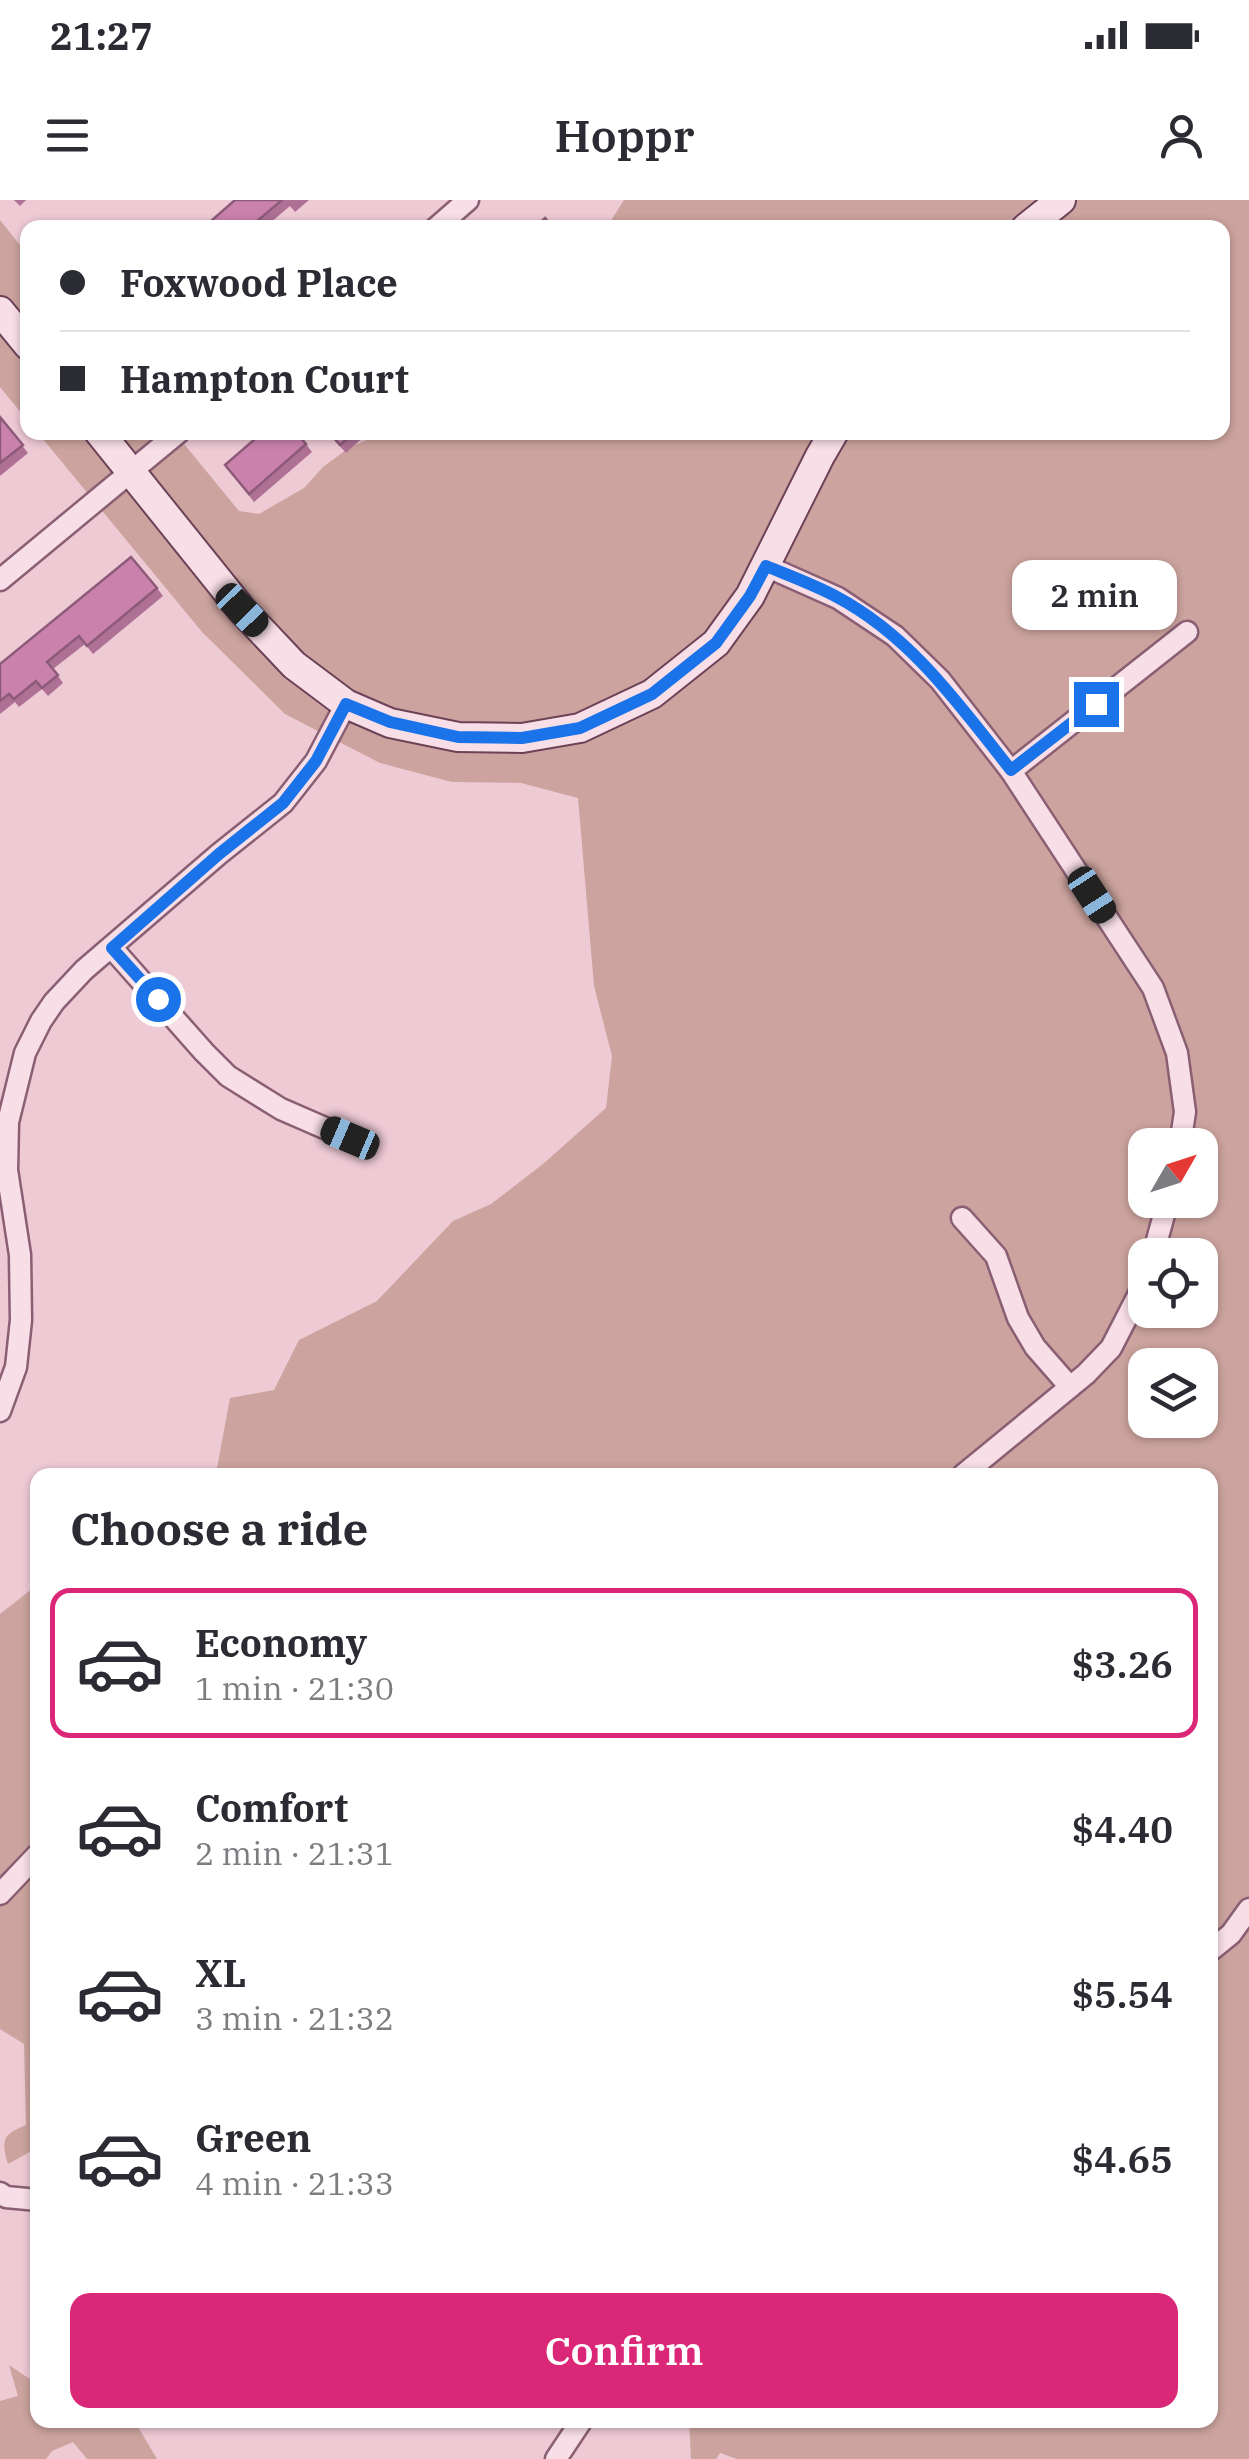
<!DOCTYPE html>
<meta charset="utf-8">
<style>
:root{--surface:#fff;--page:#f2f2f3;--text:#2b2b33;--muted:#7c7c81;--line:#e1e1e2;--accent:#db2777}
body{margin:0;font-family:"IBM Plex Serif",serif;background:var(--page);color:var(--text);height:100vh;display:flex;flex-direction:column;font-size:38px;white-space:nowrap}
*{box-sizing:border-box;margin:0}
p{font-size:32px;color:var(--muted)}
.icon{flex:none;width:55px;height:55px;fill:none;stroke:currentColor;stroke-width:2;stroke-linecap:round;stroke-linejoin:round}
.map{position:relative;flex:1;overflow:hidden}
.sheet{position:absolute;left:30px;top:1268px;width:1188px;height:960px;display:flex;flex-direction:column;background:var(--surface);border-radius:20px;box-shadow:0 2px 8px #0004}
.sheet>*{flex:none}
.hud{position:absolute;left:20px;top:20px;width:1210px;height:220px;border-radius:20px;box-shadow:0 2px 8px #0004;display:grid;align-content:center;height:220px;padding:0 40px;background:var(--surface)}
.needle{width:65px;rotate:51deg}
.fabs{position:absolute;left:1128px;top:928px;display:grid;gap:20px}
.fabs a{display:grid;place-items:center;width:90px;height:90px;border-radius:20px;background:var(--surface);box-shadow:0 2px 8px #0004;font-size:50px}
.end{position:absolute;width:45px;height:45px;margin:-22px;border:12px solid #1a73e8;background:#fff;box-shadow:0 0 0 5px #fff}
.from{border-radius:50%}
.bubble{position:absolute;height:70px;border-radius:20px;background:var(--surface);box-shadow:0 2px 8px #0004;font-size:32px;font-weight:600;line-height:70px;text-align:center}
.car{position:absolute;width:30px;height:60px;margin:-30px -15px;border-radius:12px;box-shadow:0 0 8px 2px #0007;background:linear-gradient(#222 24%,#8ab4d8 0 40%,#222 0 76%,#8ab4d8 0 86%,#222 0)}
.hud b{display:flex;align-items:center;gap:35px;height:95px;font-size:38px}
.hud b+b{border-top:2px solid var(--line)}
.hud i{width:25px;height:25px;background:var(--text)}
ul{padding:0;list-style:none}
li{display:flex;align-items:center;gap:30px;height:150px;margin:0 20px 15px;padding:0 20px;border:5px solid transparent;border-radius:20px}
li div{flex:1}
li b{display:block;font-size:38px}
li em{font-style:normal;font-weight:600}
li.current{border-color:var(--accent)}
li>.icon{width:90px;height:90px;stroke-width:1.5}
h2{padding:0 40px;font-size:45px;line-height:120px}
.action{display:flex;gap:20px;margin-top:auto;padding:20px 40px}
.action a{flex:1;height:115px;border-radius:20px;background:var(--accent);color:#fff;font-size:40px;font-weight:600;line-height:115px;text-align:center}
.status{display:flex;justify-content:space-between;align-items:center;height:70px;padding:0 50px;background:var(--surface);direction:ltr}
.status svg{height:28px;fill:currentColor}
header{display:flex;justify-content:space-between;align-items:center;height:130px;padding:0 40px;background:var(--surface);font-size:45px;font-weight:600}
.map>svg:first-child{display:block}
.green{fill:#cca39e;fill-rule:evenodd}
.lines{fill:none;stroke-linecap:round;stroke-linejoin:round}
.street-casing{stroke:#8a5f74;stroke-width:25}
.secondary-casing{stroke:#6c4258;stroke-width:32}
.street{stroke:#f8dee6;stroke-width:20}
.secondary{stroke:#f8dee6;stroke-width:28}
.wall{fill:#ae7095}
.building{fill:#ca82ad;stroke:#8d5b79;stroke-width:2.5}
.route{stroke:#1a73e8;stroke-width:12}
</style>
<div class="status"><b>21:27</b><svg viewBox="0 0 49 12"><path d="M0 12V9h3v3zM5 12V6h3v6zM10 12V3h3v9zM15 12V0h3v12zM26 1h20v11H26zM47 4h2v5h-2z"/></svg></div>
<header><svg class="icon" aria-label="menu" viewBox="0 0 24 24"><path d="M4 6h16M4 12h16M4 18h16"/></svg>Hoppr<svg class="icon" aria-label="person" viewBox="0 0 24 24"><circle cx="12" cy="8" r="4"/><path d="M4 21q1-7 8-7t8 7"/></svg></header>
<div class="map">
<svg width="1249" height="2259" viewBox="0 0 1249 2259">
<rect width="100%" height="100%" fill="#eecad5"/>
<g class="green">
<path d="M 624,0 L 1249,0 L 1249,2259 L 737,2259 L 720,2253 L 716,2259 L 691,2259 L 689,2220 L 1210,2220 L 1210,1275 L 191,1275 L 217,1268 L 230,1198 L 274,1190 L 299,1140 L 377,1101 L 453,1021 L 491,1004 L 543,964 L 606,908 L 612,856 L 594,786 L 578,598 L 521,583 L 452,582 L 380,563 L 285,514 L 202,432 L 38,233 L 175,233 L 239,311 L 259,314 L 304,288 L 323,267 L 350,247 L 383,233 L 1222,232 L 1222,28 L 607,27 ZM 1145,945 L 1200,945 L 1200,1000 L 1145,1000 ZM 1145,1055 L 1200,1055 L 1200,1110 L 1145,1110 ZM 1145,1165 L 1200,1165 L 1200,1220 L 1145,1220 Z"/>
<path d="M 0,20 L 27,54 L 27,220 L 0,187 Z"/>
<path d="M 37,1385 L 37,1948 L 8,1964 C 0,1939 4,1934 26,1925 L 24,1844 L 0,1829 L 0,1414 Z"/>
<path d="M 9,2165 L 37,2184 L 38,2220 L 134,2220 L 157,2259 L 87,2259 L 73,2242 L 52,2251 L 46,2259 L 0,2259 L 0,2201 L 18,2196 Z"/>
</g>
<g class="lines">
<g class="street-casing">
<g id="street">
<path d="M 436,28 L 468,0"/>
<path d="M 766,366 L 838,398 L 895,436 L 940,480 L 1011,571 L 1153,788 L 1177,853 L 1185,912 L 1180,945"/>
<path d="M 0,380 L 179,232"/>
<path d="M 1011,571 L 1187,432"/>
<path d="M 112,748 L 204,852 L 228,876 L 281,909 L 350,939"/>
<path d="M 962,1018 L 996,1056 L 1018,1118 L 1035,1147 L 1070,1187"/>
<path d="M 1153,1055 L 1168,1000"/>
<path d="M 0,1211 L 16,1167 L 21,1120 L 20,1055 L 7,970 L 8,922 L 25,853 L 41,821 L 54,802 L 84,770 L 219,654 L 283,603 L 316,561 L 346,504"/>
<path d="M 963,1275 L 1086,1174 L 1111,1148 L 1145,1082"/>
<path d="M 0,1694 L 38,1654"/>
<path d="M 1210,1751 L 1231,1734 L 1249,1709"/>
<path d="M 0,1993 L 6,1997 L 38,2000"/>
<path d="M 556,2259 L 582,2220"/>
</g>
</g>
<g class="secondary-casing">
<g id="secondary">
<path d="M 1026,28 L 1061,0"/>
<path d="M 0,111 L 28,145"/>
<path d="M 99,232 L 242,410 L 294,465 L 346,504 L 390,523 L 458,537 L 522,538 L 580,528 L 652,494 L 716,443 L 750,396 L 820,256 L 834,232"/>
</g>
</g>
<use href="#street" class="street"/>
<use href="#secondary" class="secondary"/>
</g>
<g class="wall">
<path d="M 14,0 L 26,0 L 20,6 Z"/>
<path d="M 235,0 L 309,0 L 295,12 L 290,6 L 264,28 L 203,28 Z"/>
<path d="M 0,217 L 28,253 L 0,276 Z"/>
<path d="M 327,232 L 369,232 L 346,253 Z"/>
<path d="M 306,244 L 312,252 L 254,302 L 225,265 Z"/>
<path d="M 157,388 L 163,396 L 93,454 L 85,444 L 53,469 L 63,483 L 48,496 L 42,489 L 19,507 L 15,502 L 0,514 L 0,464 Z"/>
</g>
<g class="building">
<path d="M 235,0 L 282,0 L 249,28 L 203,28 Z"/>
<path d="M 545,18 L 554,28 L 534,28 Z"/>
<path d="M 0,217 L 23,245 L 0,263 Z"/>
<path d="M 263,232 L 296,232 L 306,244 L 249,294 L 225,265 Z"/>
<path d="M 329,232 L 355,232 L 340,245 Z"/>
<path d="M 131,357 L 157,388 L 87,446 L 79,436 L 47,462 L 58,475 L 42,488 L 36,481 L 14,499 L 9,494 L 0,501 L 0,464 Z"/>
</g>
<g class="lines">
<path class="route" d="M 158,799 L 112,748 L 219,654 L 283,603 L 316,561 L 346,504 L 390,522 L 458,537 L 522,538 L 580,528 L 652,494 L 716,443 L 750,396 L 766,366 C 790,376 815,385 837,397 C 912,437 960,506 1011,570 L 1096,504"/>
</g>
</svg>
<div class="fabs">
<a><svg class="needle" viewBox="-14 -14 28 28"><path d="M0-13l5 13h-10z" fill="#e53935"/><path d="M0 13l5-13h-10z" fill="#7c7c81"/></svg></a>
<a><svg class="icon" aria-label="locate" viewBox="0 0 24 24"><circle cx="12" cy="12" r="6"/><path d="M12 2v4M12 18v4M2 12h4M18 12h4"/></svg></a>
<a><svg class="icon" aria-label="layers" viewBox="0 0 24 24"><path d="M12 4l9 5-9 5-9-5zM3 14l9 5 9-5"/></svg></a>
</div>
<i class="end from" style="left:158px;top:799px"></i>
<i class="end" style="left:1096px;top:504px"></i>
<div class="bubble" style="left:1012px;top:360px;width:165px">2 min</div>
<i class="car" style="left:242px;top:410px;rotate:136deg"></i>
<i class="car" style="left:1092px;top:695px;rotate:147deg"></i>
<i class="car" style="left:350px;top:938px;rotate:293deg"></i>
<div class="hud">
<b><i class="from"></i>Foxwood Place</b>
<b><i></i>Hampton Court</b>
</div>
<section class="sheet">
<h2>Choose a ride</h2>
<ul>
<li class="current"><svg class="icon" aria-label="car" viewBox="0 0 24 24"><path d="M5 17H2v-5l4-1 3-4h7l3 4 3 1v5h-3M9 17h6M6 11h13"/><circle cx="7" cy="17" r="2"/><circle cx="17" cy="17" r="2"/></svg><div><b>Economy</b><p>1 min · 21:30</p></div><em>$3.26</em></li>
<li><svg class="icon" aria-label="car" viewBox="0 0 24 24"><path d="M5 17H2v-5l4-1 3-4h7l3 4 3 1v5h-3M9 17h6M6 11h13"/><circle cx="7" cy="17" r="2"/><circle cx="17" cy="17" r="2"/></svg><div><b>Comfort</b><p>2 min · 21:31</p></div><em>$4.40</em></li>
<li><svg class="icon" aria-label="car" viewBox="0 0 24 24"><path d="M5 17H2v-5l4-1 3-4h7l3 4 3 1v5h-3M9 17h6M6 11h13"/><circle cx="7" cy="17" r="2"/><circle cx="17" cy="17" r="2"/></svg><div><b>XL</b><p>3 min · 21:32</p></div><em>$5.54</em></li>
<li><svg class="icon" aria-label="car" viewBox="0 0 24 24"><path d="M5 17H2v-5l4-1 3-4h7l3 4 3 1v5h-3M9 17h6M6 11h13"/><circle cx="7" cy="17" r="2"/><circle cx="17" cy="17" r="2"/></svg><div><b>Green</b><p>4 min · 21:33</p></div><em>$4.65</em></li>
</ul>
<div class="action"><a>Confirm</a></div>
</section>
</div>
